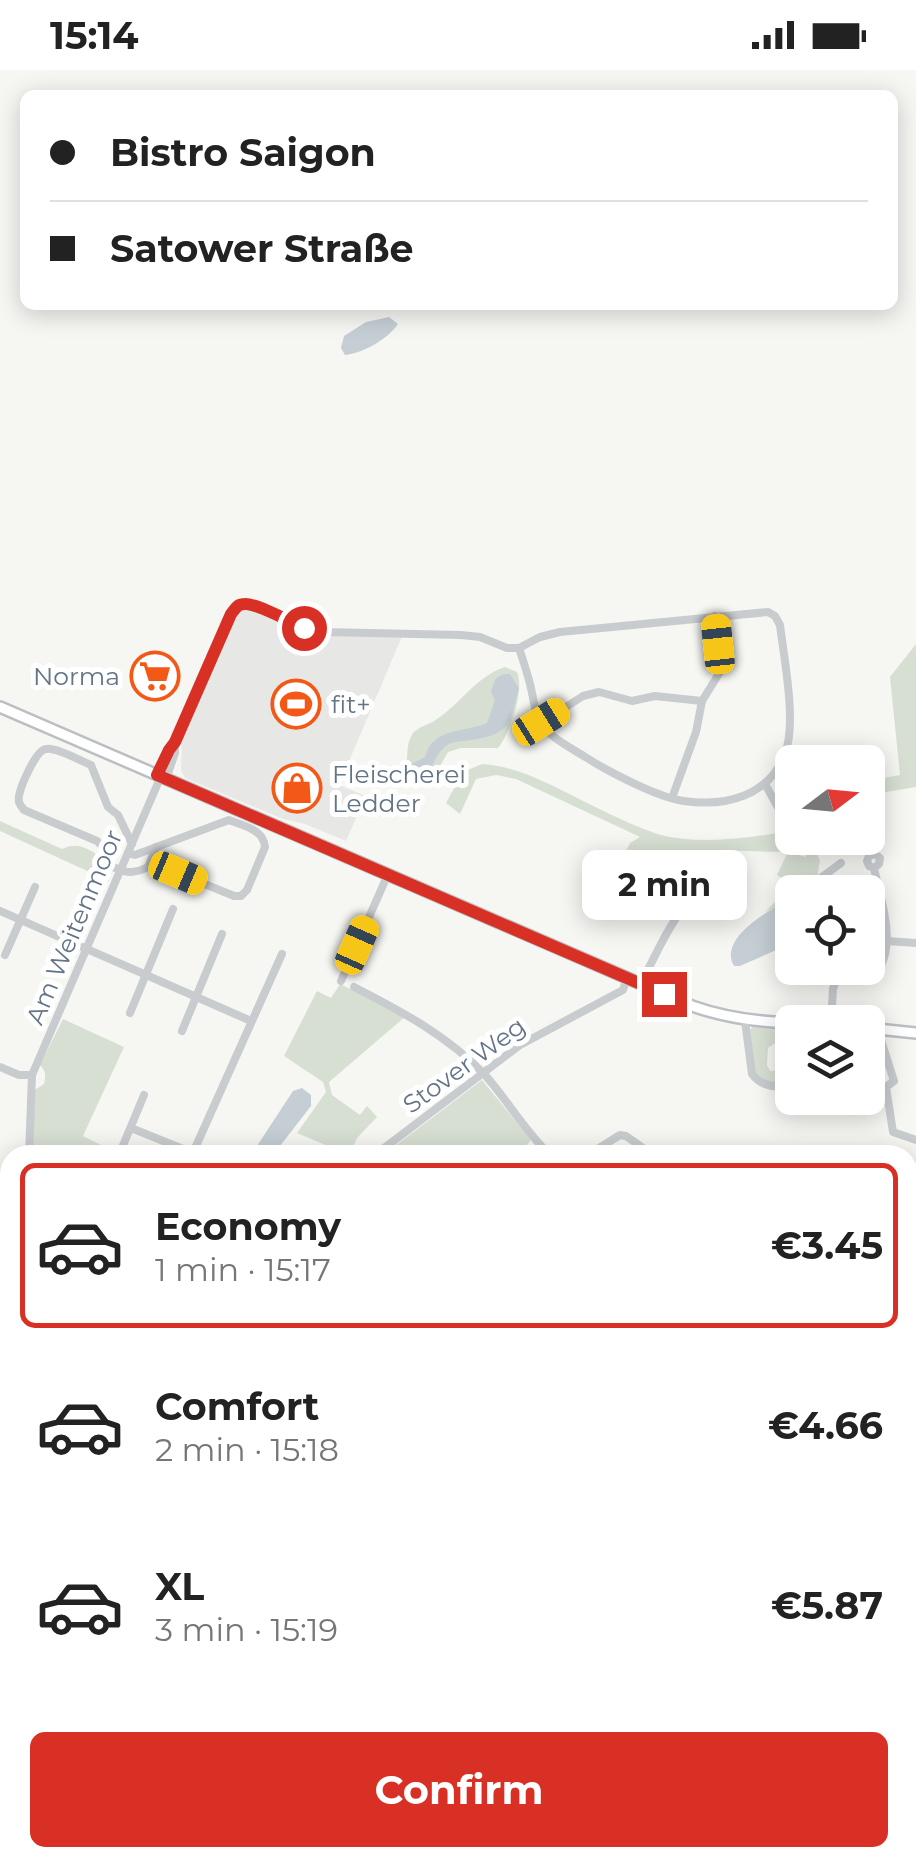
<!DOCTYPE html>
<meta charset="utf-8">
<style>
:root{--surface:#fff;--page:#f2f2f2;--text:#222;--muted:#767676;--line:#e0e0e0;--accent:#d93025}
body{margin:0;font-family:Montserrat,sans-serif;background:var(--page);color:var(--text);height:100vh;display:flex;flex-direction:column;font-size:38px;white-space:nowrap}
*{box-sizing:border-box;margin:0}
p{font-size:32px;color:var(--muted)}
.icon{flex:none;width:55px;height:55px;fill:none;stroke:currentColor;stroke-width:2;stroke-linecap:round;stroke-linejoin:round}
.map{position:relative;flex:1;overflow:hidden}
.panel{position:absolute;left:0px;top:1075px;width:918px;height:722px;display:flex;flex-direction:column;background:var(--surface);border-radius:30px 30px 0 0;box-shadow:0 5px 25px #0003}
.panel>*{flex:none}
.guide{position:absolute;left:20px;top:20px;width:878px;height:220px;border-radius:15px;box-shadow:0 5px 25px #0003;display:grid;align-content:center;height:220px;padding:0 30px;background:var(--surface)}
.needle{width:65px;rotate:74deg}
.buttons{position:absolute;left:775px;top:675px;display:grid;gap:20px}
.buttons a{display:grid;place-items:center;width:110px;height:110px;border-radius:15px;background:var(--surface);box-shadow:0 5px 25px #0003;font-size:50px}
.end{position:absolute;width:45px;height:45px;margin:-22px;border:12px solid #d93025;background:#fff;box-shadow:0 0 0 5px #fff}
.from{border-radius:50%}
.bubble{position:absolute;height:70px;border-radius:15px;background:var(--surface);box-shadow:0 5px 25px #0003;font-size:32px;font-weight:700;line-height:70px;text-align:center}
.car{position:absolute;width:30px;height:60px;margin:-30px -15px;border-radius:12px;box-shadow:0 0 8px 2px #0007;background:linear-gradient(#f5c518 24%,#345 0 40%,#f5c518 0 76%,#345 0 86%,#f5c518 0)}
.guide b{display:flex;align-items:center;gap:35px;height:95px;font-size:38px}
.guide b+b{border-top:2px solid var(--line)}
.guide i{width:25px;height:25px;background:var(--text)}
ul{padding:18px 0 0;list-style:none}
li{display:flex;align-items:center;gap:30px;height:165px;margin:0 20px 15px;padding:0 10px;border:5px solid transparent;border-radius:15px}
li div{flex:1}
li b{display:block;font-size:38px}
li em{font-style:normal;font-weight:700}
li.current{border-color:var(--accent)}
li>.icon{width:90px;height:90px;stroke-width:1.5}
.cta{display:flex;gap:20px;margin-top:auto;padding:20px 30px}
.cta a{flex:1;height:115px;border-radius:15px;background:var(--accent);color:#fff;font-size:40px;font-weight:700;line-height:115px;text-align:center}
.status{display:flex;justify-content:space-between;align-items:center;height:70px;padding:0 50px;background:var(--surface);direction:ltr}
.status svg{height:28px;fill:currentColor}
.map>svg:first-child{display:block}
.built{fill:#e7e8e6}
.green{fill:#d7dfd3}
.water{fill:#c5ced4}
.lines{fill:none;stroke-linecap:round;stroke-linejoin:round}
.major-casing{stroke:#bbbec2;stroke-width:14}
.minor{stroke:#c9cccf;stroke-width:8}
.major{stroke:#fff;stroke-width:9}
.route{stroke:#d93025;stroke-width:12}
.labels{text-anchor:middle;stroke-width:10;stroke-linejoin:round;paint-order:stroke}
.poi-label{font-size:25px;fill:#637487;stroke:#fff;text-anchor:start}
.street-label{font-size:25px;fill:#637487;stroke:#fff}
</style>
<div class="status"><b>15:14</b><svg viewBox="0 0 49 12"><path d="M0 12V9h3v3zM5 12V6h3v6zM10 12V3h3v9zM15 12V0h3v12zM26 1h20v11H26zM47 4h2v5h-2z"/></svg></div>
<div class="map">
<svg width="916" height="1796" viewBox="0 0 916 1796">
<rect width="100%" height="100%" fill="#f6f7f3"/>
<path class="built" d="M 245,534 L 304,557 L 403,564 L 339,715 L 366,726 L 346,771 L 305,754 L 283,749 L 185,708 L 181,701 L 182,657 L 231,544 Z"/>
<g class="green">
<path d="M 916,574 L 916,717 L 868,725 L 868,711 L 900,705 L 890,607 Z"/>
<path d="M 505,597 L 517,602 C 525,619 510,663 498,678 L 461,678 L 448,682 L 431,712 L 427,716 L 421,715 L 407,695 C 407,685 407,671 413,663 C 418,657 428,655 434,651 C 459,636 476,606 505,597 Z"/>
<path d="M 482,694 C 517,696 551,715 583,731 C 608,743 635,757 661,765 C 700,775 754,768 792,760 L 792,768 L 806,768 L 800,774 L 779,782 L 707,780 L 689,784 L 672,782 L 637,793 L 623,787 L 630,773 L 640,767 L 516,709 L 496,705 L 476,709 L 460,744 L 446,733 L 463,702 Z"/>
<path d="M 0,751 L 62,779 C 76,773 82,776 95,783 L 100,799 L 110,806 L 109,811 L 0,761 Z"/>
<path d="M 812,776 L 820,790 L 815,822 L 792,822 L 792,830 L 765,842 L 785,822 L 797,818 L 777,805 L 788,782 L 806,787 L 805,783 Z"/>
<path d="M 340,914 L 406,946 L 329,1012 L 332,1025 L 360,1045 L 367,1036 L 377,1047 L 357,1068 L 349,1085 L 297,1063 L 326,1022 L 323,1012 L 284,986 L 317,921 L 331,928 Z"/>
<path d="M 63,949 L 124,977 L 83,1066 L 113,1081 L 111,1085 L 32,1085 L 35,1020 L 44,1014 C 46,1006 46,1001 40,995 Z"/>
<path d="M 752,957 L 792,958 L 792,964 L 787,965 L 768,978 L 767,995 L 770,1001 L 792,999 L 792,1012 C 777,1015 767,1014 755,1003 L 750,960 Z"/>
<path d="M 482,1010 L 531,1070 L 519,1085 L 383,1085 Z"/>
<path d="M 10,1141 L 10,1260 L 6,1267 L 0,1264 L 0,1168 L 7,1159 L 3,1154 Z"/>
<path d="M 0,1391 L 10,1395 L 10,1510 L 0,1526 Z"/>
</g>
<g class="water">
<path d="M 389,247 L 398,254 C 388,269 363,283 345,285 L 341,278 L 344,266 L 366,252 Z"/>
<path d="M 510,604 L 519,618 C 510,653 511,664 472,670 C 464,671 455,671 449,674 C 434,682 434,702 420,710 C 415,708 408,700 409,695 L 425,687 C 433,657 464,663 487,653 L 495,630 L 491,622 C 495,609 496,604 510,604 Z"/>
<path d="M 792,830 L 792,867 L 783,877 L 740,896 L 734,896 C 718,869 767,841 787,831 Z"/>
<path d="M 302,1018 L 311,1025 L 311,1036 L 273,1085 L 251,1085 L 293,1021 Z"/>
</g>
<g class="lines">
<g class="major-casing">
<g id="major">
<path d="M 0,637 L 692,936 C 726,948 757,952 792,953"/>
<path d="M 868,958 L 916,963"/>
</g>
</g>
<g class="minor">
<path d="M 541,653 L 583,626 L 599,622 L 632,631 L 655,626 L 702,631"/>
<path d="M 157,705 L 169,680 L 175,672 L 231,544 L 237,537 L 245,534 L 304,557 L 324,562 L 461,565 L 480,567 L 507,578 L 519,578 L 540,567 L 560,562 L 768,542 L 775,546 L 780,555 C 784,589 797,652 785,684 C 769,726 726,737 684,731 C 659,728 609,702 587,688 C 573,679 554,670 544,657 C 534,644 534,629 530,614 C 527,602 523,590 519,578"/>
<path d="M 166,709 L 175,683 L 175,672"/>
<path d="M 765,714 L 780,741 L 792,753"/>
<path d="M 672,728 L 696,662 L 702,631 L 720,602 L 715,546"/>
<path d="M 808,768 L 819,775"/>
<path d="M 132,774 L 118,745 L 108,737 L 91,695 C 81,691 56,677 46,679 C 36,680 21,715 19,726 C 18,734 20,734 24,740 L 97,771 L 102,776 L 108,794 C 123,803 132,805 148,797 L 156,777"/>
<path d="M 128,783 L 135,785 L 229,750 C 244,756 263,759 265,777 L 247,820 L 241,826 L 234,826 L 151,792"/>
<path d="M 818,822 L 818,810 L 841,793"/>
<path d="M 0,841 L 251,951"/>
<path d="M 887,871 L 916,873"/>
<path d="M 5,885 L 35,817"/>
<path d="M 341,911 L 388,804"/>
<path d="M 641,914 C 654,888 675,840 698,823 L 703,825 L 703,835 L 698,839 L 684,839"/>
<path d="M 354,917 C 401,941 448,966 485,1005 C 508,1031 525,1061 550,1085"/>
<path d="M 130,943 L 173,839"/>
<path d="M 745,951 L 752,1004 C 761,1017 777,1018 792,1016"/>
<path d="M 831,952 L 833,919 L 837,907 L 881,895 C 895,869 880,826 874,798 L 869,796 L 867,791 L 869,786 L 875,784 L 880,788 L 879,794 L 874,798"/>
<path d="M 182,961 L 222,864"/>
<path d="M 881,970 L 894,1011 L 886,1017 L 893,1062 L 916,1070"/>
<path d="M 0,997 L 19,1005 L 32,1005"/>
<path d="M 131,1058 L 193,1083"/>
<path d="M 29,1085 L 32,1005 L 161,706"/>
<path d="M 119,1085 L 144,1025"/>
<path d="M 192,1085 L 282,884"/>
<path d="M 375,1085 L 520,975 L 623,920 L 627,908"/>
<path d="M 588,1085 L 620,1065 L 626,1066 L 653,1085"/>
<path d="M 0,1149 L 10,1133"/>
<path d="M 908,1178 L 916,1179"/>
<path d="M 0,1339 L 10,1314"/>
<path d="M 0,1617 L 10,1601"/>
<path d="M 0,1637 L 10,1643"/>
</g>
<use href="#major" class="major"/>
</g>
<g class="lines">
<path class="route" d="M 304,558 C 293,553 256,533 245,534 C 237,534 236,538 231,544 L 175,672 L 169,680 L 157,705 L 664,924"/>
</g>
<defs>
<g id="supermarket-ring" transform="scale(2.5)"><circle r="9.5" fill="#fff" stroke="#f35816" stroke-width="1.5"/><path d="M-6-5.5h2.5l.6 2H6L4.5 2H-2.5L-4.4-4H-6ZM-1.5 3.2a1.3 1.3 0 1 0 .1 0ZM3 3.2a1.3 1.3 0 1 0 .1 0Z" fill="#f35816"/></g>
<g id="stadium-ring" transform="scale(2.5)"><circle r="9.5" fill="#fff" stroke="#f35816" stroke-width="1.5"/><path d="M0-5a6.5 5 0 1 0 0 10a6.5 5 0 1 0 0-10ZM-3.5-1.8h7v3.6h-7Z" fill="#f35816"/></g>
<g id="shop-ring" transform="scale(2.5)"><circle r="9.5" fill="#fff" stroke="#f35816" stroke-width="1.5"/><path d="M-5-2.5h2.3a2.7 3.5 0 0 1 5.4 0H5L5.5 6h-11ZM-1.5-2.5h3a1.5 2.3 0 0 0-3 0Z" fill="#f35816"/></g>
</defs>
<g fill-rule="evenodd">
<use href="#supermarket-ring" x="155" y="606"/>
<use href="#stadium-ring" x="296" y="634"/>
<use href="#shop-ring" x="297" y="718"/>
</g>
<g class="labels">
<g class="poi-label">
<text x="120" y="615" text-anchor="end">Norma</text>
<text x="331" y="643">fit+</text>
<text x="332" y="713">Fleischerei<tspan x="332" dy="29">Ledder</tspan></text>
</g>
<g class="street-label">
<text transform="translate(74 857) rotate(-67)" y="9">Am Weitenmoor</text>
<text transform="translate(464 995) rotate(-36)" y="9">Stover Weg</text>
</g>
</g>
</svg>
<div class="buttons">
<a><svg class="needle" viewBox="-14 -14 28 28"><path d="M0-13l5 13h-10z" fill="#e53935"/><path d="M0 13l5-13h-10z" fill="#767676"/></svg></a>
<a><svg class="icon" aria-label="locate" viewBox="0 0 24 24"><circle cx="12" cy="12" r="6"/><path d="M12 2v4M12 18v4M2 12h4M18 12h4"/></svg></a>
<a><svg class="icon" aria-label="layers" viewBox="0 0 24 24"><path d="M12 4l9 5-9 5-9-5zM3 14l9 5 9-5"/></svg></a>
</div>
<i class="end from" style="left:304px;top:558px"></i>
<i class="end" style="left:664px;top:924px"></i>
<div class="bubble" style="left:582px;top:780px;width:165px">2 min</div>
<i class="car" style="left:718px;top:574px;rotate:354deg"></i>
<i class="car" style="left:541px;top:652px;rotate:58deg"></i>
<i class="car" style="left:178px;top:803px;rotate:113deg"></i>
<i class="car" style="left:357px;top:875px;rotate:24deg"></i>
<div class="guide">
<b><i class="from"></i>Bistro Saigon</b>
<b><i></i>Satower Straße</b>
</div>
<section class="panel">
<ul>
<li class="current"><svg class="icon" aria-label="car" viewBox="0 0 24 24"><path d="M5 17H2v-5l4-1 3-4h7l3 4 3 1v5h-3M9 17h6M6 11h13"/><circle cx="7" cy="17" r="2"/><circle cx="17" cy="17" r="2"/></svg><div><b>Economy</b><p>1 min · 15:17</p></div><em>€3.45</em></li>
<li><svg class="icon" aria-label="car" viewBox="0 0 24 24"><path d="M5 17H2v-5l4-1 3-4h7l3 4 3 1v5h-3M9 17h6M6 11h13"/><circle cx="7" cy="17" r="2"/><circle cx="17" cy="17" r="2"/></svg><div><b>Comfort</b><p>2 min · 15:18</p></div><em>€4.66</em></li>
<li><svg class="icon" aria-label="car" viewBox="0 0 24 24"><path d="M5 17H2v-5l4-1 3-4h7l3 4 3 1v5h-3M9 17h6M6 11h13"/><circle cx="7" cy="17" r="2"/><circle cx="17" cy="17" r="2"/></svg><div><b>XL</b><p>3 min · 15:19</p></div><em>€5.87</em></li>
</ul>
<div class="cta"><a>Confirm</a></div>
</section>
</div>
